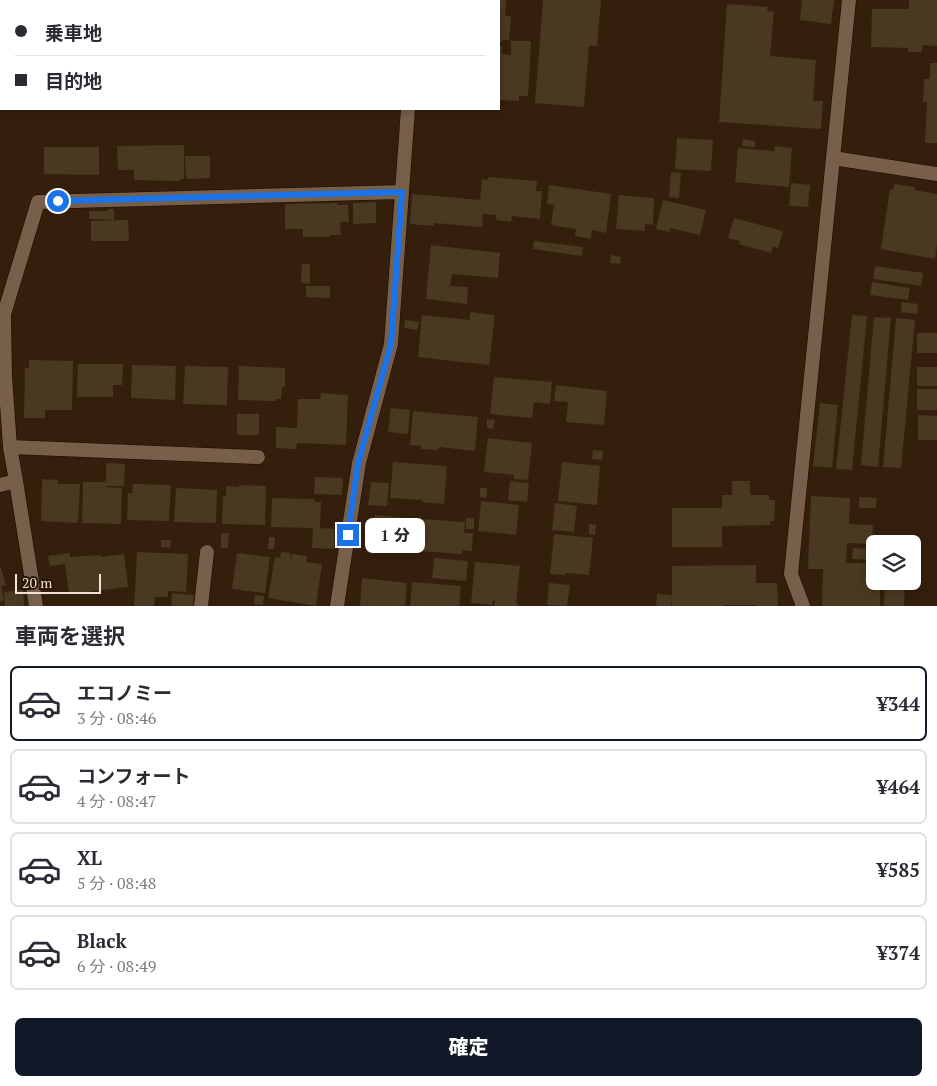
<!DOCTYPE html>
<html lang="ja">
<meta charset="utf-8">
<style>
:root{--surface:#fff;--page:#f7f7f7;--text:#2b2b33;--muted:#7c7c81;--line:#e1e1e2;--accent:#111827}
body{margin:0;font-family:"PT Serif","Noto Sans JP",serif;background:var(--page);color:var(--text);height:100vh;display:flex;flex-direction:column;font-size:19px;white-space:nowrap}
*{box-sizing:border-box;margin:0}
p{font-size:16px;color:var(--muted)}
.icon{flex:none;width:28px;height:28px;fill:none;stroke:currentColor;stroke-width:2;stroke-linecap:round;stroke-linejoin:round}
.map{position:relative;height:606px;overflow:hidden}
.side{display:flex;flex-direction:column;background:var(--surface);flex:1}
.side>*{flex:none}
.guide{position:absolute;left:0px;top:0px;width:500px;height:110px;box-shadow:0 2px 8px #0003;display:grid;align-content:center;height:110px;padding:0 15px;background:var(--surface)}
.buttons{position:absolute;left:866px;top:535px;display:grid;gap:10px}
.buttons a{display:grid;place-items:center;width:55px;height:55px;border-radius:8px;background:var(--surface);box-shadow:0 2px 8px #0003;font-size:25px}
.scale{position:absolute;left:15px;bottom:12px;width:86px;box-sizing:border-box;padding-left:5px;border:2px solid #f0e1d6;border-top:0;font-size:14px;line-height:18px;white-space:nowrap;color:#f0e1d6;-webkit-text-stroke:4px #291603;paint-order:stroke}
.end{position:absolute;width:22px;height:22px;margin:-11px;border:6px solid #1a73e8;background:#fff;box-shadow:0 0 0 2px #fff}
.from{border-radius:50%}
.bubble{position:absolute;height:35px;border-radius:8px;background:var(--surface);box-shadow:0 2px 8px #0003;font-size:16px;font-weight:800;line-height:35px;text-align:center}
.guide b{display:flex;align-items:center;gap:18px;height:48px;font-size:19px}
.guide b+b{border-top:1px solid var(--line)}
.guide i{width:12px;height:12px;background:var(--text)}
ul{padding:0;list-style:none}
li{display:flex;align-items:center;gap:15px;height:75px;margin:0 10px 8px;padding:0 5px;border:2px solid var(--line);border-radius:8px}
li div{flex:1}
li b{display:block;font-size:19px}
li em{font-style:normal;font-weight:800}
li.on{border-color:var(--accent)}
li>.icon{width:45px;height:45px;stroke-width:1.5}
h2{padding:0 15px;font-size:22px;line-height:60px}
.action{display:flex;gap:10px;margin-top:auto;padding:10px 15px}
.action a{flex:1;height:58px;border-radius:8px;background:var(--accent);color:#fff;font-size:20px;font-weight:800;line-height:58px;text-align:center}
.map>svg:first-child{display:block}
.building{fill:#493920}
.lines{fill:none;stroke-linecap:round;stroke-linejoin:round}
.service-casing{stroke:#1a0800;stroke-width:15}
.minor-casing{stroke:#1a0800;stroke-width:15}
.service{stroke:#775f4a;stroke-width:14}
.minor{stroke:#775f4a;stroke-width:14}
.route{stroke:#1a73e8;stroke-width:6}
</style>
<div class="map">
<svg width="937" height="606" viewBox="0 0 937 606">
<rect width="100%" height="100%" fill="#341f0c"/>
<g class="building">
<path d="M 499,0 L 506,0 L 505,16 L 511,16 L 509,40 L 502,40 L 502,42 L 499,42 Z"/>
<path d="M 543,0 L 601,0 L 597,46 L 589,46 L 584,107 L 535,103 Z"/>
<path d="M 802,0 L 834,0 L 831,24 L 800,20 Z"/>
<path d="M 909,0 L 937,0 L 937,46 L 922,45 L 922,52 L 908,52 L 908,48 L 871,47 L 872,9 L 909,9 Z"/>
<path d="M 727,4 L 768,7 L 767,11 L 774,12 L 770,56 L 816,60 L 813,101 L 823,101 L 821,129 L 719,122 Z"/>
<path d="M 511,41 L 531,41 L 528,96 L 519,96 L 519,101 L 499,100 L 499,46 L 502,46 L 502,54 L 511,55 Z"/>
<path d="M 930,63 L 937,63 L 937,143 L 925,143 L 927,102 L 923,102 L 924,79 L 930,79 Z"/>
<path d="M 677,138 L 713,140 L 711,171 L 675,169 Z"/>
<path d="M 743,139 L 755,141 L 755,147 L 742,146 Z"/>
<path d="M 184,145 L 184,179 L 180,179 L 180,181 L 134,180 L 134,170 L 118,170 L 117,146 Z"/>
<path d="M 775,146 L 792,148 L 789,187 L 735,182 L 738,148 L 774,151 Z"/>
<path d="M 44,147 L 99,147 L 99,175 L 44,174 Z"/>
<path d="M 185,156 L 210,156 L 210,178 L 186,179 Z"/>
<path d="M 671,172 L 681,173 L 679,198 L 669,197 Z"/>
<path d="M 488,177 L 537,181 L 536,191 L 542,191 L 540,219 L 512,216 L 511,222 L 496,220 L 496,215 L 483,214 L 482,227 L 434,223 L 434,226 L 410,224 L 412,194 L 480,200 L 482,179 L 488,180 Z"/>
<path d="M 791,183 L 810,185 L 808,207 L 789,206 Z"/>
<path d="M 894,184 L 915,187 L 915,190 L 937,194 L 937,244 L 935,259 L 881,249 L 890,189 L 893,190 Z"/>
<path d="M 549,185 L 611,194 L 606,233 L 592,230 L 591,239 L 575,236 L 576,229 L 551,225 L 554,205 L 547,204 Z"/>
<path d="M 619,195 L 654,198 L 653,225 L 645,224 L 645,231 L 616,229 Z"/>
<path d="M 663,200 L 706,210 L 700,235 L 670,228 L 670,232 L 656,229 Z"/>
<path d="M 376,202 L 376,223 L 353,224 L 353,203 Z"/>
<path d="M 337,203 L 337,205 L 348,205 L 349,222 L 340,222 L 341,235 L 330,235 L 330,237 L 303,237 L 303,229 L 285,229 L 285,204 Z"/>
<path d="M 108,209 L 114,209 L 114,220 L 89,219 L 89,211 L 108,211 Z"/>
<path d="M 734,218 L 783,231 L 778,248 L 773,246 L 771,253 L 739,244 L 740,241 L 728,238 Z"/>
<path d="M 128,220 L 129,241 L 91,241 L 91,221 Z"/>
<path d="M 534,241 L 583,247 L 582,256 L 533,249 Z"/>
<path d="M 431,245 L 500,253 L 498,278 L 452,274 L 450,286 L 468,287 L 467,304 L 426,299 Z"/>
<path d="M 611,255 L 621,257 L 620,264 L 610,263 Z"/>
<path d="M 302,264 L 310,264 L 310,284 L 301,283 Z"/>
<path d="M 875,266 L 923,273 L 921,286 L 873,279 Z"/>
<path d="M 872,282 L 910,288 L 908,300 L 870,295 Z"/>
<path d="M 306,286 L 330,286 L 330,298 L 306,297 Z"/>
<path d="M 902,302 L 918,304 L 917,314 L 901,312 Z"/>
<path d="M 470,312 L 495,315 L 489,365 L 418,357 L 422,315 L 470,320 Z"/>
<path d="M 852,315 L 867,316 L 852,470 L 836,469 Z"/>
<path d="M 874,317 L 891,318 L 878,467 L 861,465 Z"/>
<path d="M 896,318 L 915,320 L 901,468 L 883,467 Z"/>
<path d="M 405,320 L 419,322 L 417,330 L 404,328 Z"/>
<rect x="917" y="333" width="20" height="20"/>
<path d="M 29,360 L 73,361 L 72,410 L 45,410 L 45,418 L 24,418 L 25,368 L 29,368 Z"/>
<path d="M 78,364 L 123,364 L 122,385 L 113,385 L 113,397 L 77,397 Z"/>
<path d="M 132,365 L 176,366 L 175,400 L 131,398 Z"/>
<path d="M 185,366 L 228,367 L 227,405 L 183,404 Z"/>
<path d="M 239,366 L 285,368 L 285,387 L 282,387 L 281,399 L 276,399 L 276,401 L 238,400 Z"/>
<rect x="917" y="367" width="20" height="19"/>
<path d="M 494,377 L 552,382 L 550,404 L 534,402 L 532,418 L 490,414 Z"/>
<path d="M 556,385 L 607,391 L 604,425 L 566,422 L 568,402 L 554,401 Z"/>
<rect x="917" y="389" width="20" height="21"/>
<path d="M 321,393 L 348,395 L 346,445 L 297,443 L 296,449 L 276,448 L 276,427 L 297,428 L 298,399 L 320,399 Z"/>
<path d="M 820,403 L 838,405 L 832,468 L 813,466 Z"/>
<path d="M 391,408 L 410,410 L 408,434 L 388,432 Z"/>
<path d="M 413,411 L 478,417 L 475,451 L 439,447 L 438,450 L 421,449 L 422,446 L 410,445 Z"/>
<rect x="237" y="414" width="22" height="21"/>
<path d="M 918,415 L 937,416 L 937,440 L 918,440 Z"/>
<path d="M 487,419 L 495,420 L 493,429 L 487,428 Z"/>
<path d="M 488,438 L 532,443 L 528,480 L 514,479 L 514,475 L 484,472 Z"/>
<path d="M 593,450 L 603,451 L 602,460 L 592,459 Z"/>
<path d="M 393,462 L 447,466 L 444,504 L 422,502 L 422,500 L 390,498 Z"/>
<path d="M 562,462 L 600,466 L 597,505 L 558,501 Z"/>
<path d="M 106,463 L 125,464 L 124,486 L 106,486 L 106,487 L 122,488 L 121,524 L 82,523 L 83,482 L 106,482 Z"/>
<path d="M 315,477 L 343,478 L 342,495 L 314,494 Z"/>
<path d="M 42,479 L 58,480 L 58,484 L 80,484 L 78,523 L 41,521 Z"/>
<path d="M 510,481 L 529,483 L 527,502 L 508,500 Z"/>
<path d="M 732,481 L 750,481 L 750,495 L 769,495 L 769,500 L 775,500 L 774,521 L 770,521 L 770,525 L 722,526 L 722,547 L 672,547 L 672,508 L 722,508 L 722,495 L 732,495 Z"/>
<path d="M 371,482 L 389,483 L 387,506 L 368,505 Z"/>
<path d="M 133,484 L 171,485 L 169,521 L 127,520 L 128,493 L 132,493 Z"/>
<path d="M 239,485 L 266,486 L 265,525 L 222,524 L 223,496 L 226,496 L 226,486 L 239,487 Z"/>
<path d="M 176,488 L 217,490 L 216,523 L 174,522 Z"/>
<path d="M 480,488 L 487,488 L 487,498 L 480,497 Z"/>
<path d="M 811,496 L 850,498 L 849,524 L 873,525 L 872,544 L 847,543 L 846,563 L 875,563 L 875,581 L 880,581 L 880,606 L 822,606 L 823,569 L 808,569 Z"/>
<path d="M 859,497 L 877,498 L 876,508 L 859,508 Z"/>
<path d="M 272,498 L 315,499 L 314,502 L 321,502 L 320,528 L 334,529 L 334,549 L 312,548 L 313,528 L 271,527 Z"/>
<path d="M 481,501 L 519,505 L 516,535 L 478,531 Z"/>
<path d="M 555,503 L 577,506 L 574,532 L 552,530 Z"/>
<path d="M 375,515 L 416,519 L 413,546 L 411,546 L 411,552 L 371,548 Z"/>
<rect x="466" y="518" width="8" height="11"/>
<path d="M 421,519 L 465,522 L 464,533 L 473,533 L 472,551 L 463,550 L 462,554 L 419,551 Z"/>
<path d="M 589,524 L 596,525 L 595,535 L 589,534 Z"/>
<path d="M 221,533 L 229,533 L 228,548 L 221,548 Z"/>
<path d="M 554,534 L 593,538 L 589,575 L 566,573 L 565,575 L 550,574 Z"/>
<path d="M 269,537 L 275,537 L 274,549 L 268,549 Z"/>
<path d="M 161,540 L 171,540 L 170,548 L 161,547 Z"/>
<path d="M 873,546 L 875,546 L 875,560 L 852,559 L 853,548 L 872,549 Z"/>
<path d="M 137,552 L 188,554 L 186,592 L 168,591 L 168,597 L 155,597 L 154,606 L 134,606 Z"/>
<path d="M 281,552 L 291,553 L 290,559 L 291,559 L 292,554 L 307,556 L 306,562 L 322,564 L 316,606 L 268,598 L 275,557 L 280,558 Z"/>
<path d="M 70,553 L 70,557 L 101,555 L 101,557 L 124,554 L 128,587 L 69,594 L 65,564 L 50,566 L 48,556 Z"/>
<path d="M 237,553 L 270,557 L 265,593 L 232,589 Z"/>
<path d="M 434,558 L 468,561 L 466,581 L 432,578 Z"/>
<path d="M 475,562 L 520,566 L 516,603 L 518,603 L 517,606 L 494,606 L 495,601 L 493,600 L 492,605 L 471,603 Z"/>
<path d="M 0,565 L 6,585 L 1,586 L 4,600 L 0,602 Z"/>
<path d="M 756,565 L 756,583 L 777,583 L 778,606 L 757,606 L 757,605 L 724,605 L 724,606 L 672,606 L 672,566 Z"/>
<path d="M 362,578 L 407,583 L 405,606 L 360,606 Z"/>
<path d="M 885,581 L 905,581 L 904,606 L 884,606 Z"/>
<path d="M 412,582 L 461,586 L 459,606 L 410,606 Z"/>
<path d="M 549,583 L 570,585 L 567,606 L 547,605 Z"/>
<path d="M 23,590 L 24,606 L 5,606 L 4,592 Z"/>
<path d="M 172,593 L 194,595 L 193,606 L 171,606 Z"/>
<path d="M 657,594 L 672,595 L 671,606 L 656,606 Z"/>
<path d="M 255,595 L 264,596 L 263,605 L 254,604 Z"/>
</g>
<g class="lines">
<g class="service-casing">
<path id="service" d="M 201,606 L 207,552"/>
</g>
<g class="minor-casing">
<g id="minor">
<path d="M 833,158 L 937,174"/>
<path d="M 10,447 L 258,457"/>
<path d="M 16,481 L 10,447 L 5,376 L 4,314 L 38,202 L 402,192"/>
<path d="M 0,485 L 16,481 L 36,606"/>
<path d="M 337,606 L 359,463 L 391,344 L 408,109"/>
<path d="M 803,606 L 791,574 L 849,0"/>
</g>
</g>
<use href="#service" class="service"/>
<use href="#minor" class="minor"/>
</g>
<g class="lines">
<path class="route" d="M 58,201 L 402,192 L 391,344 L 358,463 L 348,535"/>
</g>
</svg>
<div class="buttons">
<a><svg class="icon" aria-label="layers" viewBox="0 0 24 24"><path d="M12 4l9 5-9 5-9-5zM3 14l9 5 9-5"/></svg></a>
</div>
<div class="scale">20 m</div>
<i class="end from" style="left:58px;top:201px"></i>
<i class="end" style="left:348px;top:535px"></i>
<div class="bubble" style="left:365px;top:518px;width:60px">1 分</div>
<div class="guide">
<b><i class="from"></i>乗車地</b>
<b><i></i>目的地</b>
</div>
</div>
<section class="side">
<h2>車両を選択</h2>
<ul>
<li class="on"><svg class="icon" aria-label="car" viewBox="0 0 24 24"><path d="M5 17H2v-5l4-1 3-4h7l3 4 3 1v5h-3M9 17h6M6 11h13"/><circle cx="7" cy="17" r="2"/><circle cx="17" cy="17" r="2"/></svg><div><b>エコノミー</b><p>3 分 · 08:46</p></div><em>¥344</em></li>
<li><svg class="icon" aria-label="car" viewBox="0 0 24 24"><path d="M5 17H2v-5l4-1 3-4h7l3 4 3 1v5h-3M9 17h6M6 11h13"/><circle cx="7" cy="17" r="2"/><circle cx="17" cy="17" r="2"/></svg><div><b>コンフォート</b><p>4 分 · 08:47</p></div><em>¥464</em></li>
<li><svg class="icon" aria-label="car" viewBox="0 0 24 24"><path d="M5 17H2v-5l4-1 3-4h7l3 4 3 1v5h-3M9 17h6M6 11h13"/><circle cx="7" cy="17" r="2"/><circle cx="17" cy="17" r="2"/></svg><div><b>XL</b><p>5 分 · 08:48</p></div><em>¥585</em></li>
<li><svg class="icon" aria-label="car" viewBox="0 0 24 24"><path d="M5 17H2v-5l4-1 3-4h7l3 4 3 1v5h-3M9 17h6M6 11h13"/><circle cx="7" cy="17" r="2"/><circle cx="17" cy="17" r="2"/></svg><div><b>Black</b><p>6 分 · 08:49</p></div><em>¥374</em></li>
</ul>
<div class="action"><a>確定</a></div>
</section>
